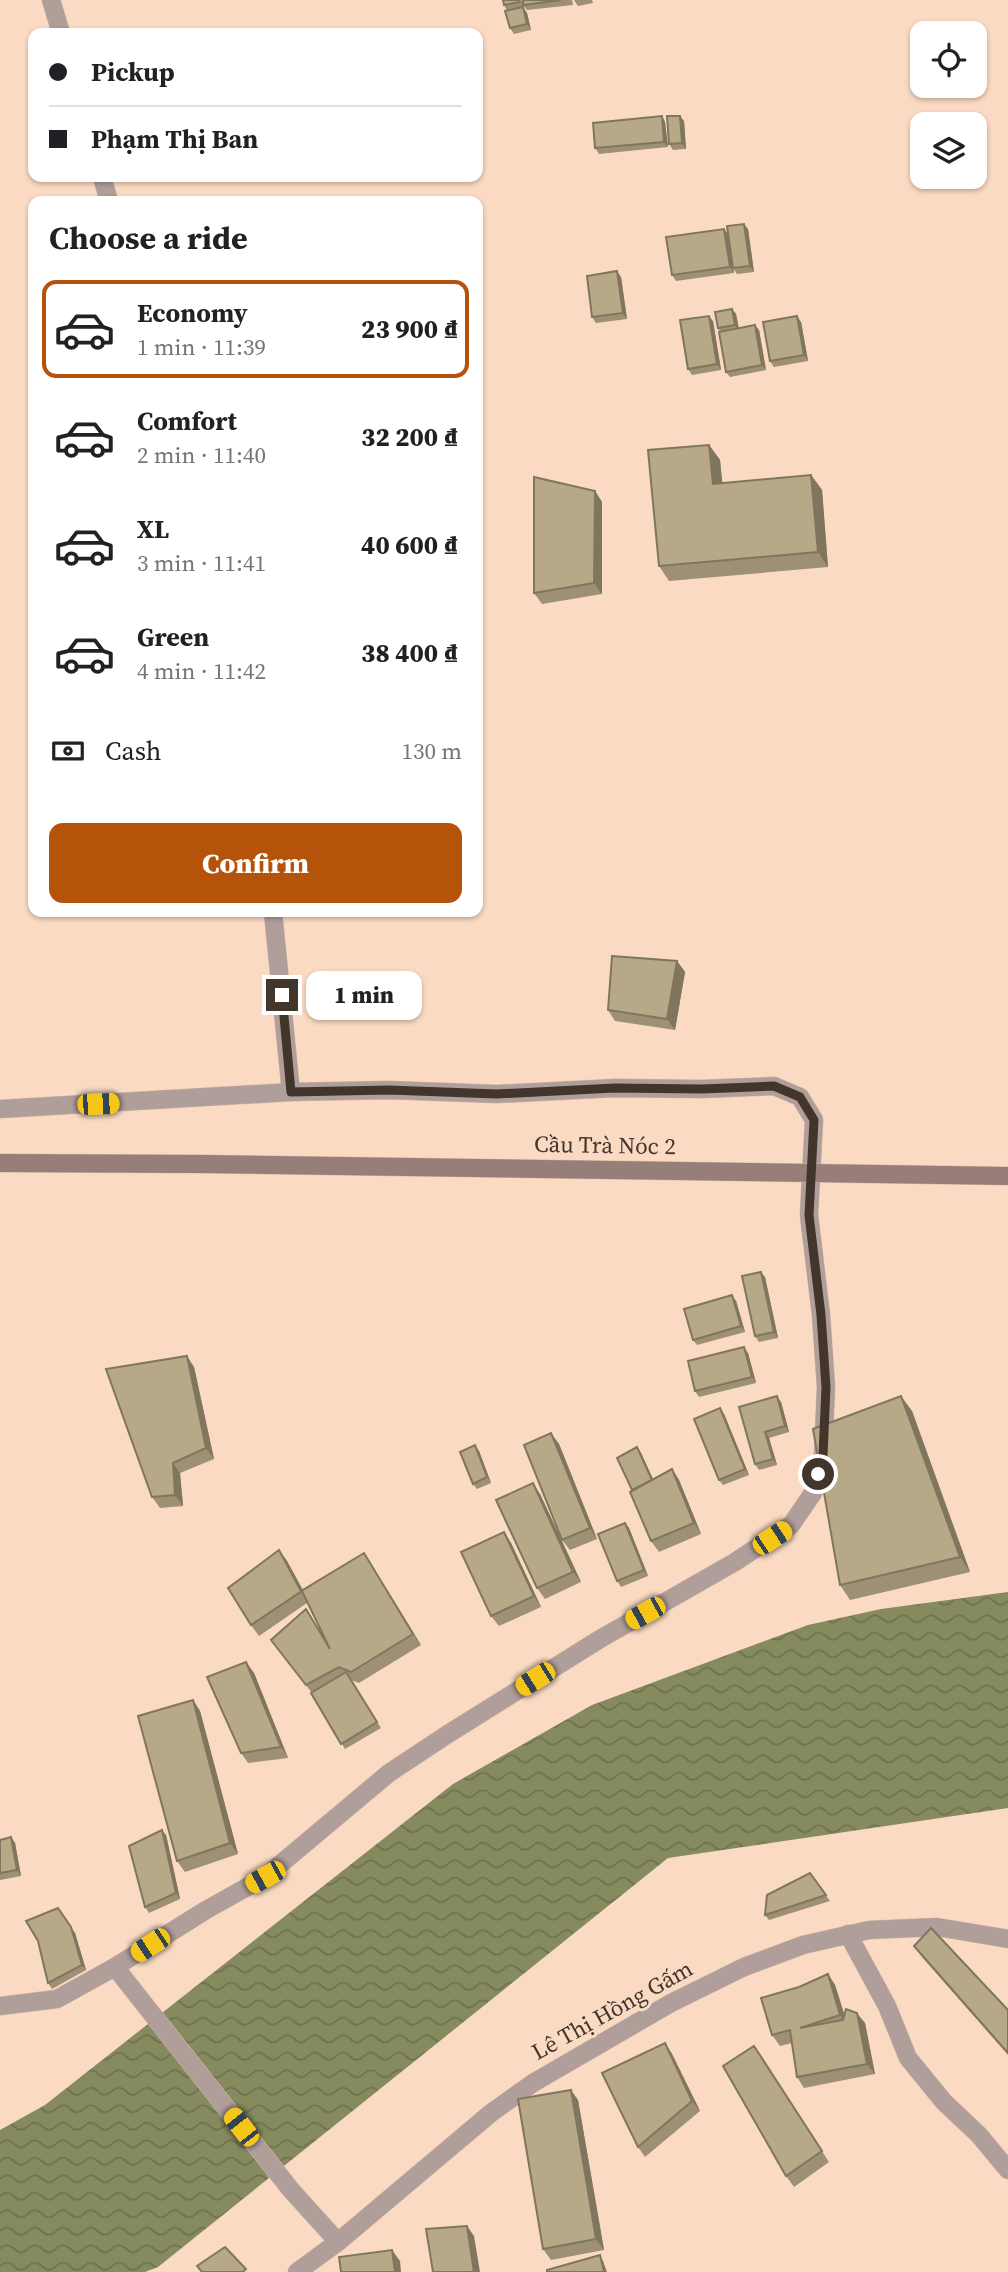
<!DOCTYPE html>
<meta charset="utf-8">
<style>
:root{--surface:#fff;--page:#f2f2f2;--text:#202124;--muted:#757577;--line:#e0e0e0;--accent:#b45309}
body{margin:0;font-family:"Source Serif 4",serif;background:var(--page);color:var(--text);height:100vh;display:flex;flex-direction:column;font-size:26px;white-space:nowrap}
*{box-sizing:border-box;margin:0}
p{font-size:23px;color:var(--muted)}
.icon{flex:none;width:38px;height:38px;fill:none;stroke:currentColor;stroke-width:2;stroke-linecap:round;stroke-linejoin:round}
.map{position:relative;flex:1;overflow:hidden}
.panel{position:absolute;left:28px;top:196px;width:455px;height:721px;display:flex;flex-direction:column;background:var(--surface);border-radius:14px;box-shadow:0 2px 5px #0004}
.panel>*{flex:none}
.banner{position:absolute;left:28px;top:28px;width:455px;height:154px;border-radius:14px;box-shadow:0 2px 5px #0004;display:grid;align-content:center;height:154px;padding:0 21px;background:var(--surface)}
.controls{position:absolute;left:910px;top:21px;display:grid;gap:14px}
.controls a{display:grid;place-items:center;width:77px;height:77px;border-radius:14px;background:var(--surface);box-shadow:0 2px 5px #0004;font-size:35px}
.end{position:absolute;width:32px;height:32px;margin:-16px;border:9px solid #42352c;background:#fff;box-shadow:0 0 0 4px #fff}
.from{border-radius:50%}
.bubble{position:absolute;height:49px;border-radius:14px;background:var(--surface);box-shadow:0 2px 5px #0004;font-size:23px;font-weight:800;line-height:49px;text-align:center}
.car{position:absolute;width:21px;height:42px;margin:-21px -10px;border-radius:9px;box-shadow:0 0 5px 2px #0007;background:linear-gradient(#f5c518 24%,#345 0 40%,#f5c518 0 76%,#345 0 86%,#f5c518 0)}
.banner b{display:flex;align-items:center;gap:24px;height:66px;font-size:26px}
.banner b+b{border-top:2px solid var(--line)}
.banner i{width:18px;height:18px;background:var(--text)}
ul{padding:0;list-style:none}
li{display:flex;align-items:center;gap:21px;height:98px;margin:0 14px 10px;padding:0 7px;border:4px solid transparent;border-radius:14px}
li div{flex:1}
li b{display:block;font-size:26px}
li em{font-style:normal;font-weight:800}
li.active{border-color:var(--accent)}
li>.icon{width:63px;height:63px;stroke-width:1.5}
h2{padding:0 21px;font-size:32px;line-height:84px}
.pay{display:flex;align-items:center;gap:18px;height:77px;padding:0 21px;font-size:26px}
.pay p{margin-inline-start:auto}
.cta{display:flex;gap:14px;margin-top:auto;padding:14px 21px}
.cta a{flex:1;height:80px;border-radius:14px;background:var(--accent);color:#fff;font-size:28px;font-weight:800;line-height:80px;text-align:center}
.map>svg:first-child{display:block}
.water{fill:url(#water-waves)}
.lines{fill:none;stroke-linecap:round;stroke-linejoin:round}
.street-casing{stroke:#d5b9a4;stroke-width:19}
.secondary-casing{stroke:#d5b9a4;stroke-width:19}
.street{stroke:#b09e9b;stroke-width:18}
.secondary{stroke:#987e79;stroke-width:18}
.secondary-bridge-casing{stroke:#d5b9a4;stroke-width:19;stroke-linecap:butt}
.secondary-bridge{stroke:#987e79;stroke-width:18}
.wall{fill:#9d9074}
.shaded-wall{fill:#80765e}
.building{fill:#b7a887;stroke:#80765e;stroke-width:2}
.route{stroke:#42352c;stroke-width:9}
.labels{text-anchor:middle;stroke-width:6;stroke-linejoin:round;paint-order:stroke}
.street-label{font-size:23px;fill:#42352c;stroke:#fadac2}
</style>
<div class="map">
<svg width="1008" height="2272" viewBox="0 0 1008 2272">
<defs>
<pattern id="water-waves" width="16" height="10" patternUnits="userSpaceOnUse" patternTransform="scale(1.75)"><rect width="16" height="10" fill="#868b5f"/><path d="M0 5q4-4 8 0t8 0" fill="none" stroke="#6f724f"/></pattern>
</defs>
<rect width="100%" height="100%" fill="#fadac2"/>
<path class="water" d="M 1008,1592 L 1008,1808 L 668,1858 L 158,2267 L 145,2272 L 0,2272 L 0,2130 L 45,2105 L 453,1784 L 592,1705 L 808,1625 L 881,1609 Z"/>
<g class="lines">
<g class="street-casing">
<g id="street">
<path d="M 51,0 L 61,33"/>
<path d="M 102,177 L 109,201"/>
<path d="M 273,912 L 291,1092"/>
<path d="M 0,1109 L 291,1092 L 389,1090 L 497,1094 L 615,1088 L 702,1089 L 774,1086 L 800,1097 L 814,1120 L 809,1215 L 821,1315 L 826,1387 L 823,1455 L 813,1493 L 791,1525 L 735,1562 L 600,1639 L 448,1734 L 389,1773 L 265,1877 L 206,1910 L 115,1967 L 57,1999 L 0,2006"/>
<path d="M 848,1934 L 887,2006 L 908,2058 L 944,2102 L 979,2135 L 1008,2170"/>
<path d="M 115,1967 L 291,2190 L 338,2242"/>
<path d="M 297,2272 L 338,2242 L 491,2113 L 533,2083 L 671,2003 L 744,1967 L 803,1945 L 869,1930 L 937,1927 L 1008,1939"/>
</g>
</g>
<g class="secondary-casing">
<path id="secondary" d="M 0,1163 L 202,1164"/>
</g>
<use href="#street" class="street"/>
<use href="#secondary" class="secondary"/>
<g class="secondary-bridge-casing">
<path id="secondary-bridge" d="M 202,1164 L 1008,1176"/>
</g>
<use href="#secondary-bridge" class="secondary-bridge"/>
</g>
<g class="wall">
<path d="M 522,0 L 523,8 L 527,13 L 531,30 L 514,34 L 510,28 L 507,11 L 504,5 Z"/>
<path d="M 523,0 L 572,0 L 573,5 L 527,10 L 523,5 Z"/>
<path d="M 574,0 L 592,0 L 593,3 L 578,6 Z"/>
<path d="M 662,116 L 665,122 L 668,147 L 599,154 L 595,148 Z"/>
<path d="M 684,121 L 686,149 L 673,150 L 669,144 Z"/>
<path d="M 748,229 L 754,272 L 737,274 L 733,268 L 734,273 L 676,281 L 672,275 L 728,234 Z"/>
<path d="M 621,277 L 627,319 L 596,323 L 592,317 Z"/>
<path d="M 732,309 L 736,314 L 739,328 L 759,330 L 766,370 L 730,377 L 726,372 L 720,332 L 718,328 Z"/>
<path d="M 713,321 L 721,370 L 692,375 L 688,369 Z"/>
<path d="M 801,322 L 808,361 L 774,367 L 770,361 Z"/>
<path d="M 709,445 L 720,460 L 722,483 L 811,475 L 822,490 L 828,567 L 669,581 L 659,566 Z"/>
<path d="M 595,491 L 602,502 L 602,594 L 542,604 L 534,593 Z"/>
<path d="M 677,961 L 685,972 L 675,1030 L 615,1021 L 608,1010 Z"/>
<path d="M 765,1277 L 778,1338 L 759,1342 L 755,1336 Z"/>
<path d="M 736,1301 L 745,1332 L 697,1345 L 693,1340 Z"/>
<path d="M 748,1353 L 756,1383 L 699,1397 L 695,1391 Z"/>
<path d="M 194,1367 L 214,1459 L 180,1473 L 183,1506 L 160,1508 L 152,1497 Z"/>
<path d="M 781,1402 L 789,1432 L 769,1438 L 777,1465 L 759,1470 L 755,1464 L 739,1407 Z"/>
<path d="M 720,1408 L 724,1414 L 749,1475 L 723,1485 L 719,1480 Z"/>
<path d="M 912,1411 L 970,1572 L 850,1600 L 840,1585 Z"/>
<path d="M 559,1444 L 597,1539 L 570,1550 L 562,1540 Z"/>
<path d="M 479,1451 L 491,1483 L 477,1489 L 473,1484 Z"/>
<path d="M 641,1453 L 653,1479 L 672,1469 L 679,1480 L 701,1534 L 659,1552 L 651,1541 L 632,1491 Z"/>
<path d="M 540,1494 L 581,1582 L 545,1599 L 537,1588 Z"/>
<path d="M 625,1523 L 629,1528 L 648,1576 L 621,1587 L 617,1581 Z"/>
<path d="M 511,1543 L 541,1607 L 499,1626 L 491,1616 Z"/>
<path d="M 279,1550 L 287,1561 L 303,1590 L 364,1553 L 421,1645 L 359,1683 L 351,1680 L 381,1728 L 345,1749 L 312,1693 L 271,1640 L 306,1609 L 325,1639 L 307,1603 L 259,1636 L 251,1625 Z"/>
<path d="M 246,1662 L 254,1673 L 288,1758 L 248,1763 L 241,1753 Z"/>
<path d="M 193,1700 L 200,1711 L 238,1854 L 185,1872 L 177,1861 Z"/>
<path d="M 166,1835 L 180,1899 L 149,1913 L 145,1907 Z"/>
<path d="M 11,1837 L 15,1843 L 21,1876 L 0,1880 L 0,1840 Z"/>
<path d="M 810,1873 L 830,1901 L 769,1920 L 765,1915 Z"/>
<path d="M 75,1933 L 86,1970 L 52,1989 L 48,1983 Z"/>
<path d="M 914,1946 L 1008,2010 L 1008,2055 L 922,1957 Z"/>
<path d="M 828,1974 L 835,1985 L 844,2014 L 865,2023 L 875,2074 L 804,2088 L 797,2077 L 792,2043 L 780,2046 L 772,2035 L 799,1987 Z"/>
<path d="M 665,2043 L 672,2054 L 700,2111 L 645,2157 L 638,2147 Z"/>
<path d="M 754,2046 L 829,2162 L 794,2187 L 786,2176 Z"/>
<path d="M 578,2100 L 604,2250 L 551,2260 L 543,2249 Z"/>
</g>
<g class="shaded-wall">
<path d="M 523,7 L 527,13 L 531,30 L 527,24 Z"/>
<path d="M 662,116 L 665,122 L 668,147 L 664,142 Z"/>
<path d="M 680,116 L 684,121 L 686,149 L 682,143 Z"/>
<path d="M 744,224 L 748,229 L 754,272 L 750,266 Z"/>
<path d="M 724,229 L 728,234 L 734,273 L 730,267 Z"/>
<path d="M 617,271 L 621,277 L 627,319 L 623,313 Z"/>
<path d="M 732,309 L 736,314 L 739,331 L 735,325 Z"/>
<path d="M 709,316 L 713,321 L 721,370 L 717,364 Z"/>
<path d="M 797,316 L 801,322 L 808,361 L 804,355 Z"/>
<path d="M 755,325 L 759,330 L 766,370 L 762,365 Z"/>
<path d="M 709,445 L 720,460 L 724,499 L 713,484 Z"/>
<path d="M 811,475 L 822,490 L 828,567 L 818,552 Z"/>
<path d="M 595,491 L 602,502 L 602,594 L 594,583 Z"/>
<path d="M 677,961 L 685,972 L 675,1030 L 667,1019 Z"/>
<path d="M 761,1272 L 765,1277 L 778,1338 L 774,1332 Z"/>
<path d="M 732,1295 L 736,1301 L 745,1332 L 741,1326 Z"/>
<path d="M 744,1347 L 748,1353 L 756,1383 L 752,1377 Z"/>
<path d="M 187,1356 L 194,1367 L 214,1459 L 206,1448 Z"/>
<path d="M 777,1396 L 781,1402 L 789,1432 L 785,1426 Z"/>
<path d="M 901,1396 L 912,1411 L 970,1572 L 960,1557 Z"/>
<path d="M 720,1408 L 724,1414 L 749,1475 L 745,1469 Z"/>
<path d="M 765,1432 L 769,1438 L 777,1465 L 773,1459 Z"/>
<path d="M 551,1433 L 559,1444 L 597,1539 L 590,1528 Z"/>
<path d="M 475,1445 L 479,1451 L 491,1483 L 487,1477 Z"/>
<path d="M 637,1447 L 641,1453 L 656,1486 L 652,1480 Z"/>
<path d="M 173,1463 L 180,1473 L 183,1506 L 175,1495 Z"/>
<path d="M 672,1469 L 679,1480 L 701,1534 L 694,1523 Z"/>
<path d="M 533,1483 L 540,1494 L 581,1582 L 573,1572 Z"/>
<path d="M 625,1523 L 629,1528 L 648,1576 L 644,1570 Z"/>
<path d="M 504,1532 L 511,1543 L 541,1607 L 534,1596 Z"/>
<path d="M 279,1550 L 287,1561 L 309,1602 L 301,1591 Z"/>
<path d="M 364,1553 L 371,1564 L 421,1645 L 413,1634 Z"/>
<path d="M 246,1662 L 254,1673 L 288,1758 L 281,1747 Z"/>
<path d="M 193,1700 L 200,1711 L 238,1854 L 230,1843 Z"/>
<path d="M 162,1830 L 166,1835 L 180,1899 L 176,1893 Z"/>
<path d="M 11,1837 L 15,1843 L 21,1876 L 17,1870 Z"/>
<path d="M 58,1908 L 75,1933 L 86,1970 L 82,1965 Z"/>
<path d="M 828,1974 L 835,1985 L 848,2026 L 840,2015 Z"/>
<path d="M 857,2013 L 865,2023 L 875,2074 L 867,2064 Z"/>
<path d="M 665,2043 L 672,2054 L 700,2111 L 692,2101 Z"/>
<path d="M 571,2090 L 578,2100 L 604,2250 L 596,2239 Z"/>
<path d="M 467,2226 L 474,2236 L 480,2272 L 474,2272 Z"/>
<path d="M 392,2250 L 400,2261 L 401,2272 L 395,2272 Z"/>
<path d="M 600,2255 L 603,2261 L 607,2272 L 604,2272 Z"/>
</g>
<g class="building">
<path d="M 503,0 L 519,0 L 520,2 L 504,5 Z"/>
<path d="M 523,0 L 561,0 L 523,5 Z"/>
<path d="M 523,7 L 527,24 L 510,28 L 505,11 Z"/>
<path d="M 662,116 L 664,142 L 595,148 L 593,123 Z"/>
<path d="M 667,116 L 680,116 L 682,143 L 669,144 Z"/>
<path d="M 744,224 L 750,266 L 733,268 L 727,226 Z"/>
<path d="M 724,229 L 730,267 L 672,275 L 666,237 Z"/>
<path d="M 617,271 L 623,313 L 592,317 L 587,276 Z"/>
<path d="M 732,309 L 735,325 L 718,328 L 715,312 Z"/>
<path d="M 709,316 L 717,364 L 688,369 L 680,320 Z"/>
<path d="M 797,316 L 804,355 L 770,361 L 763,322 Z"/>
<path d="M 755,325 L 762,365 L 726,372 L 719,332 Z"/>
<path d="M 709,445 L 713,484 L 811,475 L 818,552 L 659,566 L 648,450 Z"/>
<path d="M 534,477 L 595,491 L 594,583 L 534,593 Z"/>
<path d="M 612,956 L 677,961 L 667,1019 L 608,1010 Z"/>
<path d="M 761,1272 L 774,1332 L 755,1336 L 742,1276 Z"/>
<path d="M 732,1295 L 741,1326 L 693,1340 L 684,1309 Z"/>
<path d="M 744,1347 L 752,1377 L 695,1391 L 688,1361 Z"/>
<path d="M 187,1356 L 206,1448 L 173,1463 L 175,1495 L 152,1497 L 106,1369 Z"/>
<path d="M 777,1396 L 785,1426 L 765,1432 L 773,1459 L 755,1464 L 739,1407 Z"/>
<path d="M 901,1396 L 960,1557 L 840,1585 L 813,1429 Z"/>
<path d="M 720,1408 L 745,1469 L 719,1480 L 694,1419 Z"/>
<path d="M 551,1433 L 590,1528 L 562,1540 L 524,1445 Z"/>
<path d="M 475,1445 L 487,1477 L 473,1484 L 460,1452 Z"/>
<path d="M 637,1447 L 652,1480 L 632,1490 L 617,1458 Z"/>
<path d="M 672,1469 L 694,1523 L 651,1541 L 630,1492 Z"/>
<path d="M 533,1483 L 573,1572 L 537,1588 L 496,1500 Z"/>
<path d="M 625,1523 L 644,1570 L 617,1581 L 598,1534 Z"/>
<path d="M 504,1532 L 534,1596 L 491,1616 L 461,1552 Z"/>
<path d="M 279,1550 L 301,1591 L 364,1553 L 413,1634 L 351,1672 L 339,1667 L 306,1685 L 271,1640 L 306,1609 L 330,1649 L 302,1591 L 251,1625 L 228,1588 Z"/>
<path d="M 246,1662 L 281,1747 L 241,1753 L 207,1677 Z"/>
<path d="M 346,1672 L 377,1722 L 341,1744 L 311,1693 Z"/>
<path d="M 193,1700 L 230,1843 L 177,1861 L 138,1716 Z"/>
<path d="M 162,1830 L 176,1893 L 145,1907 L 129,1846 Z"/>
<path d="M 11,1837 L 17,1870 L 0,1873 L 0,1840 Z"/>
<path d="M 810,1873 L 826,1895 L 765,1915 L 767,1895 Z"/>
<path d="M 58,1908 L 71,1927 L 82,1965 L 48,1983 L 38,1941 L 26,1921 Z"/>
<path d="M 931,1928 L 1008,2010 L 1008,2053 L 914,1946 Z"/>
<path d="M 828,1974 L 840,2015 L 800,2028 L 843,2020 L 846,2009 L 857,2013 L 867,2064 L 797,2077 L 790,2030 L 772,2035 L 761,1998 L 799,1987 Z"/>
<path d="M 665,2043 L 692,2101 L 638,2147 L 602,2073 Z"/>
<path d="M 754,2046 L 822,2151 L 786,2176 L 723,2066 Z"/>
<path d="M 571,2090 L 596,2239 L 543,2249 L 518,2099 Z"/>
<path d="M 467,2226 L 474,2272 L 433,2272 L 426,2229 Z"/>
<path d="M 225,2247 L 246,2269 L 243,2272 L 202,2272 L 197,2266 Z"/>
<path d="M 392,2250 L 395,2272 L 341,2272 L 339,2257 Z"/>
<path d="M 600,2255 L 604,2272 L 547,2272 L 547,2270 Z"/>
</g>
<g class="lines">
<path class="route" d="M 282,995 L 291,1092 L 389,1090 L 497,1094 L 615,1088 L 702,1089 L 774,1086 L 800,1097 L 814,1120 L 809,1215 L 821,1315 L 826,1387 L 823,1455 L 818,1474"/>
</g>
<g class="labels">
<g class="street-label">
<text transform="translate(605 1145) rotate(1)" y="8">Cầu Trà Nóc 2</text>
<text transform="translate(612 2010) rotate(-29)" y="8">Lê Thị Hồng Gấm</text>
</g>
</g>
</svg>
<div class="controls">
<a><svg class="icon" aria-label="locate" viewBox="0 0 24 24"><circle cx="12" cy="12" r="6"/><path d="M12 2v4M12 18v4M2 12h4M18 12h4"/></svg></a>
<a><svg class="icon" aria-label="layers" viewBox="0 0 24 24"><path d="M12 4l9 5-9 5-9-5zM3 14l9 5 9-5"/></svg></a>
</div>
<i class="end from" style="left:818px;top:1474px"></i>
<i class="end" style="left:282px;top:995px"></i>
<div class="bubble" style="left:306px;top:971px;width:116px">1 min</div>
<i class="car" style="left:98px;top:1104px;rotate:88deg"></i>
<i class="car" style="left:772px;top:1538px;rotate:57deg"></i>
<i class="car" style="left:645px;top:1613px;rotate:241deg"></i>
<i class="car" style="left:535px;top:1679px;rotate:238deg"></i>
<i class="car" style="left:265px;top:1877px;rotate:241deg"></i>
<i class="car" style="left:150px;top:1945px;rotate:237deg"></i>
<i class="car" style="left:241px;top:2127px;rotate:322deg"></i>
<div class="banner">
<b><i class="from"></i>Pickup</b>
<b><i></i>Phạm Thị Ban</b>
</div>
<section class="panel">
<h2>Choose a ride</h2>
<ul>
<li class="active"><svg class="icon" aria-label="car" viewBox="0 0 24 24"><path d="M5 17H2v-5l4-1 3-4h7l3 4 3 1v5h-3M9 17h6M6 11h13"/><circle cx="7" cy="17" r="2"/><circle cx="17" cy="17" r="2"/></svg><div><b>Economy</b><p>1 min · 11:39</p></div><em>23 900 ₫</em></li>
<li><svg class="icon" aria-label="car" viewBox="0 0 24 24"><path d="M5 17H2v-5l4-1 3-4h7l3 4 3 1v5h-3M9 17h6M6 11h13"/><circle cx="7" cy="17" r="2"/><circle cx="17" cy="17" r="2"/></svg><div><b>Comfort</b><p>2 min · 11:40</p></div><em>32 200 ₫</em></li>
<li><svg class="icon" aria-label="car" viewBox="0 0 24 24"><path d="M5 17H2v-5l4-1 3-4h7l3 4 3 1v5h-3M9 17h6M6 11h13"/><circle cx="7" cy="17" r="2"/><circle cx="17" cy="17" r="2"/></svg><div><b>XL</b><p>3 min · 11:41</p></div><em>40 600 ₫</em></li>
<li><svg class="icon" aria-label="car" viewBox="0 0 24 24"><path d="M5 17H2v-5l4-1 3-4h7l3 4 3 1v5h-3M9 17h6M6 11h13"/><circle cx="7" cy="17" r="2"/><circle cx="17" cy="17" r="2"/></svg><div><b>Green</b><p>4 min · 11:42</p></div><em>38 400 ₫</em></li>
</ul>
<div class="pay"><svg class="icon" aria-label="cash" viewBox="0 0 24 24"><path d="M3 7h18v10H3z"/><circle cx="12" cy="12" r="2"/></svg>Cash<p>130 m</p></div>
<div class="cta"><a>Confirm</a></div>
</section>
</div>
